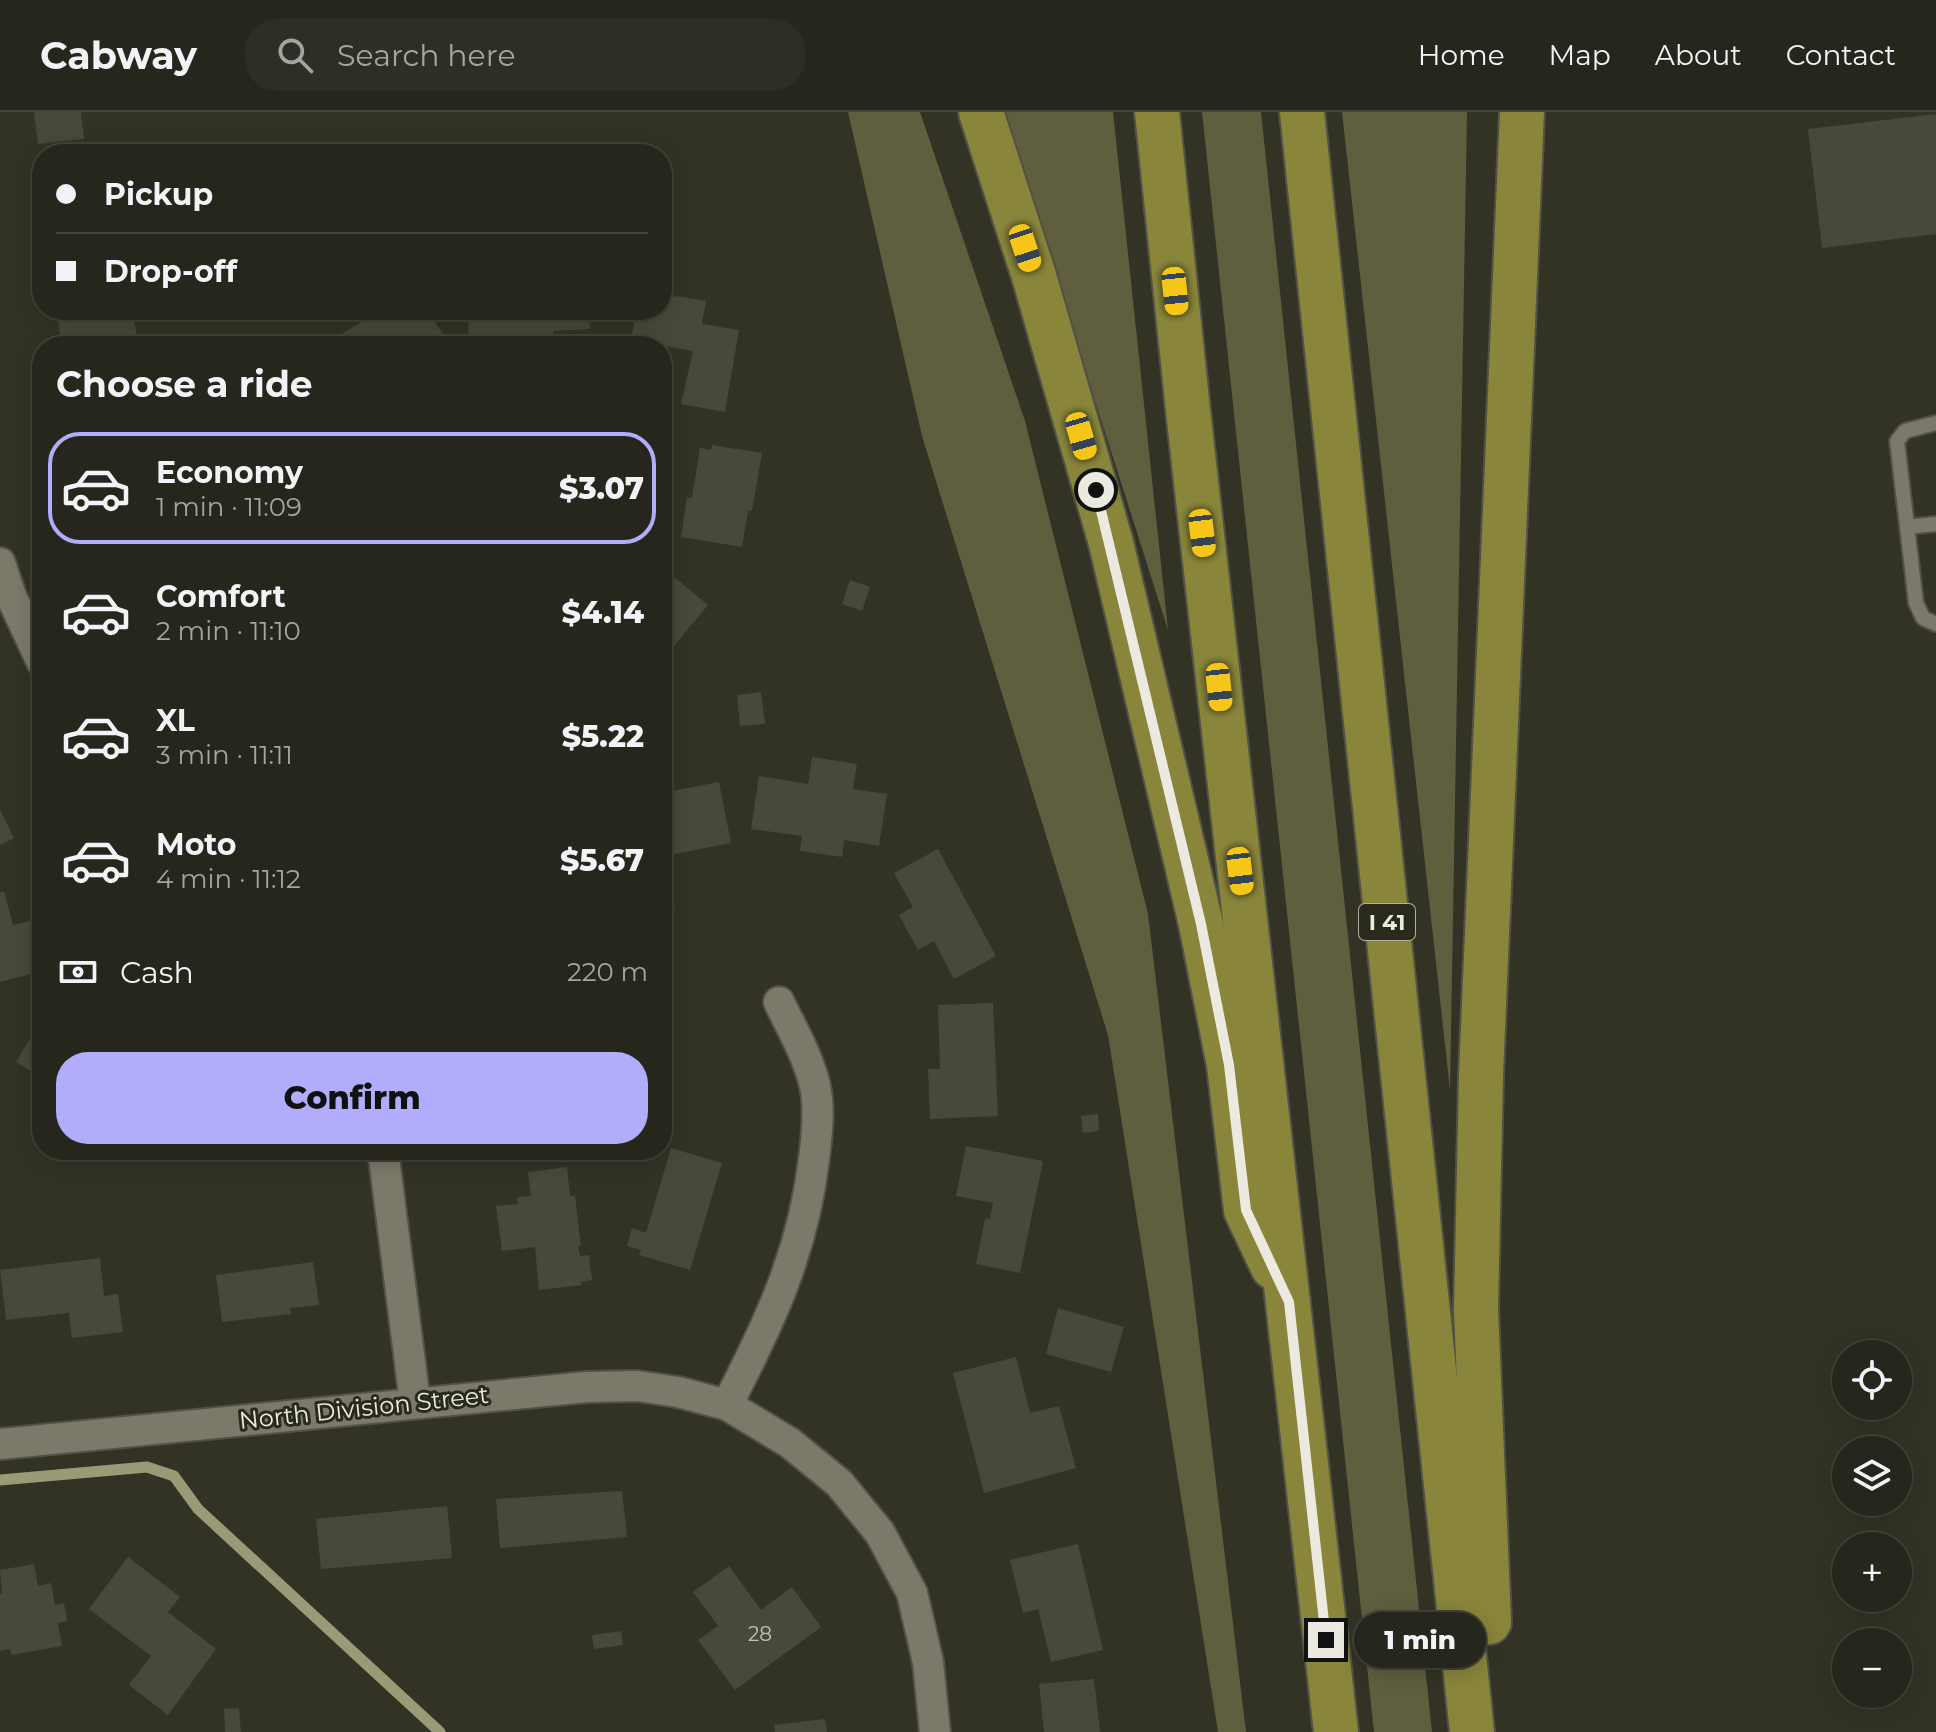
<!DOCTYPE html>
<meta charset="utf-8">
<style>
:root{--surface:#26261c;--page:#2e2e25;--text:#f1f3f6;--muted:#a4a5a3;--line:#42433b;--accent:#b1adfa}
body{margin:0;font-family:Montserrat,sans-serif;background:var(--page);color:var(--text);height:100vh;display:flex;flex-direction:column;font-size:30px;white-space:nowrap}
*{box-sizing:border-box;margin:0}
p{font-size:26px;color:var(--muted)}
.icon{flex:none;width:44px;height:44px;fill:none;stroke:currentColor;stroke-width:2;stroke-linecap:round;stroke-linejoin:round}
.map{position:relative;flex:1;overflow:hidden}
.side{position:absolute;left:32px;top:224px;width:640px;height:824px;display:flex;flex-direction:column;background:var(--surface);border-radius:32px;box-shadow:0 4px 20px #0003,0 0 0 2px var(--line)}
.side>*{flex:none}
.top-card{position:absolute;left:32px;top:32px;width:640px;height:176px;border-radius:32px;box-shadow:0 4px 20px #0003,0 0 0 2px var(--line);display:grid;align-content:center;height:176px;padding:0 24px;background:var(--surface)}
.fabs{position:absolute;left:1832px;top:1228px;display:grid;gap:16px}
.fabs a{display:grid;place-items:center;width:80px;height:80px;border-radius:50%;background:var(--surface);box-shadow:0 4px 20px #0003,0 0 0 2px var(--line);font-size:40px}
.end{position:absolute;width:36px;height:36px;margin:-18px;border:10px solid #eaeae1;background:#111;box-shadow:0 0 0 4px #111}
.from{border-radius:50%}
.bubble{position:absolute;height:56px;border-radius:28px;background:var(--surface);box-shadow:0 4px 20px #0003,0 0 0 2px var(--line);font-size:26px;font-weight:800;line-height:56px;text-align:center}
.car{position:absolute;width:24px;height:48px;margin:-24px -12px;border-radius:10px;box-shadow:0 0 6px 2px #0007;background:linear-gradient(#f5c518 24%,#345 0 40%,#f5c518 0 76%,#345 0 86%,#f5c518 0)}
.top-card b{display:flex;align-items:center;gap:28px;height:76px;font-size:30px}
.top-card b+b{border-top:2px solid var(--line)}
.top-card i{width:20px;height:20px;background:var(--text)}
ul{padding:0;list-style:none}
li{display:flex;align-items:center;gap:24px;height:112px;margin:0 16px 12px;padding:0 8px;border:4px solid transparent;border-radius:32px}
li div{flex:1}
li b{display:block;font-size:30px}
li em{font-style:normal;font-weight:800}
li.on{border-color:var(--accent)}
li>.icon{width:72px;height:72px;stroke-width:1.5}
h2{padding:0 24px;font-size:36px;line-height:96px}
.pay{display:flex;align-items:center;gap:20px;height:88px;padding:0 24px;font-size:30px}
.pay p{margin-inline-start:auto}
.button{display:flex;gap:16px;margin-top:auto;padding:16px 24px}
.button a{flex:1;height:92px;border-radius:32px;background:var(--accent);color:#111;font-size:32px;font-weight:800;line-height:92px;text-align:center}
header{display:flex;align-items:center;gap:48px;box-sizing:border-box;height:112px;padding:0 40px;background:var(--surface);border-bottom:2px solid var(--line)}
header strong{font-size:38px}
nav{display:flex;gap:44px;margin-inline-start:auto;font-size:28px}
.search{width:560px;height:72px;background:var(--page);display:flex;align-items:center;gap:20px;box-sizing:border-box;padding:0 28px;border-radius:32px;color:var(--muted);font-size:30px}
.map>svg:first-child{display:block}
.green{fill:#5f5e3e}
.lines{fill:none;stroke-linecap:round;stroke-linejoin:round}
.stream{stroke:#9b9a77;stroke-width:11}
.building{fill:#49493b}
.service-casing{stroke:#515145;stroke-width:18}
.minor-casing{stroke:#515145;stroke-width:34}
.motorway-casing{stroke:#515145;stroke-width:48}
.service{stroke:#7b7a6a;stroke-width:14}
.minor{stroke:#7b7a6a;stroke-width:30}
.motorway{stroke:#89853a;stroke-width:44}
.route{stroke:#eaeae1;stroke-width:10}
.labels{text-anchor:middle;stroke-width:6;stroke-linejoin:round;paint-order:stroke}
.number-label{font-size:20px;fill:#c2c2b8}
.shield{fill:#29291c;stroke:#b0b0a6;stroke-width:2}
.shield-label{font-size:22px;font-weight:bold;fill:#eaeae1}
.street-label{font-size:24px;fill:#eaeae1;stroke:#29291c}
</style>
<header>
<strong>Cabway</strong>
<div class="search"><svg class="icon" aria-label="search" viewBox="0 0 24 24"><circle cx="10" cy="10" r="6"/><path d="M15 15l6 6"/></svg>Search here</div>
<nav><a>Home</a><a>Map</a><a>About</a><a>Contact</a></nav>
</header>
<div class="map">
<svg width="1936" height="1620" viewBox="0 0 1936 1620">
<rect width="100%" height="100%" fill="#333325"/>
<g class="green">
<path d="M 848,0 L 920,0 L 1025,309 L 1148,802 L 1246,1620 L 1218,1620 L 1108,923 L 922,324 Z"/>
<path d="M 1003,0 L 1113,0 L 1168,518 Z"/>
<path d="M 1202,0 L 1261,0 L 1432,1620 L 1374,1620 Z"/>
<path d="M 1342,0 L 1467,0 L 1450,978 Z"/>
</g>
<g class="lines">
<path class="stream" d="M 0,1368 L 147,1355 L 174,1364 L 198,1397 L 440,1620"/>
</g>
<g class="building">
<path d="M 34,0 L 81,0 L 84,27 L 38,32 Z"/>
<path d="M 1936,2 L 1936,122 L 1822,136 L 1808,17 Z"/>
<path d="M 662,182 L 706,189 L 702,212 L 739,218 L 725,300 L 681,292 L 693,239 L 631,228 L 636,198 L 662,198 Z"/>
<path d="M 94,198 L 132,198 L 137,225 L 117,228 L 118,234 L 62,234 L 57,205 Z"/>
<path d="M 382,198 L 428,198 L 450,234 L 321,234 Z"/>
<path d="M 468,198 L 589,198 L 590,217 L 553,219 L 554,234 L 504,234 L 504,230 L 469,232 Z"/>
<path d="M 712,333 L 762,341 L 752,399 L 748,398 L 742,435 L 681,425 L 687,385 L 692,386 L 700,336 L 711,338 Z"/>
<path d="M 673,464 L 708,493 L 673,535 L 670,532 L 662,542 L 662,477 Z"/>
<path d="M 850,468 L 870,475 L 862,499 L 842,492 Z"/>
<path d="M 761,580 L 765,612 L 740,614 L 737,583 Z"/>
<path d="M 812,645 L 857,652 L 853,677 L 887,682 L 879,734 L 844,728 L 842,745 L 800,739 L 802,724 L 751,717 L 759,664 L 808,672 Z"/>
<path d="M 719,670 L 731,731 L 665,744 L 675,796 L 662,799 L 662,681 Z"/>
<path d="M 0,698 L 14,726 L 0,733 Z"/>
<path d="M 938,737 L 996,844 L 954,867 L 934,829 L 918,838 L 899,803 L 913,795 L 894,761 Z"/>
<path d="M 4,779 L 13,813 L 34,808 L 42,837 L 42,859 L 0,870 L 0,780 Z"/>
<path d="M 993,891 L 998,1004 L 930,1007 L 928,957 L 940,957 L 938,893 Z"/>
<path d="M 42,907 L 42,966 L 16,950 Z"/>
<path d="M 1098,1002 L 1099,1019 L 1083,1021 L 1081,1004 Z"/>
<path d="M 966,1034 L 1043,1049 L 1020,1161 L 976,1152 L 985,1106 L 990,1107 L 993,1091 L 956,1084 Z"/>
<path d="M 671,1036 L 722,1051 L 690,1158 L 639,1143 L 641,1138 L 627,1134 L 632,1116 L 646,1121 Z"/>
<path d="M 567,1055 L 570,1084 L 575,1084 L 581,1134 L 578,1134 L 580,1144 L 589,1143 L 592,1168 L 581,1170 L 582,1173 L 539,1178 L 535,1135 L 502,1139 L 496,1094 L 518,1092 L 517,1085 L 531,1084 L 528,1060 Z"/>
<path d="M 100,1146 L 104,1184 L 118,1182 L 123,1220 L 72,1226 L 69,1201 L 6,1208 L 0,1158 Z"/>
<path d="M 313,1150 L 319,1193 L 290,1196 L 291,1202 L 222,1210 L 216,1163 Z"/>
<path d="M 1058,1196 L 1124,1215 L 1111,1260 L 1046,1242 Z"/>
<path d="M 1016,1245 L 1030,1301 L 1059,1294 L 1076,1356 L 984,1381 L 953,1261 Z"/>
<path d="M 622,1379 L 627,1425 L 500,1436 L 496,1387 Z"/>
<path d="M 447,1394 L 452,1446 L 321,1457 L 316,1407 Z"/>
<path d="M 1078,1432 L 1103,1538 L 1051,1550 L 1038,1497 L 1023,1501 L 1010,1448 Z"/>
<path d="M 128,1445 L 180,1485 L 168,1500 L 216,1537 L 168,1603 L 129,1573 L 151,1544 L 89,1497 Z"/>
<path d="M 34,1452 L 38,1474 L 51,1471 L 55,1493 L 64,1491 L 67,1509 L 58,1511 L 62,1534 L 12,1543 L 10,1537 L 0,1539 L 0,1482 L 2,1481 L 0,1458 Z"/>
<path d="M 729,1454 L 761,1498 L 792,1475 L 821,1515 L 735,1578 L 698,1528 L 718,1514 L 693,1480 Z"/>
<path d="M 621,1519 L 623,1533 L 594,1537 L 592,1523 Z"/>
<path d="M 1094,1567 L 1100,1620 L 1044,1620 L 1039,1572 Z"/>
<path d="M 239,1596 L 241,1620 L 225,1620 L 224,1597 Z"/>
<path d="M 825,1607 L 827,1620 L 775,1620 L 774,1613 Z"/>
</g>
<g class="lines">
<g class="service-casing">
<g id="service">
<path d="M 1936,311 L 1905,319 L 1897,329 L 1916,491 L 1923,506 L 1936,512"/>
<path d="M 1907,415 L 1936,412"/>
</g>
</g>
<g class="minor-casing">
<g id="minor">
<path d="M 0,451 L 11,484 L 42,550"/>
<path d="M 383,1038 L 415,1290"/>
<path d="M 727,1293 C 770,1210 803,1140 814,1047 C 817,1024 820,996 815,974 C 808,944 792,917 779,890"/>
<path d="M 0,1332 L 587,1275 L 637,1274 L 678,1280 L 727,1293 L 790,1331 L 839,1371 L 880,1421 L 912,1481 L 928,1550 L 935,1620"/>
</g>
</g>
<g class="motorway-casing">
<g id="motorway">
<path d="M 981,0 L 1034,164 L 1111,431 L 1201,812 L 1229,953 L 1246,1098 L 1273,1155"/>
<path d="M 1157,0 L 1188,298 L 1336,1620"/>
<path d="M 1302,0 L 1472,1620"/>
<path d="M 1489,1510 L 1476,1198 L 1481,963 L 1522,0"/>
</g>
</g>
<use href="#service" class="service"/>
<use href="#minor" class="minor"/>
<use href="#motorway" class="motorway"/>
</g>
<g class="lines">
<path class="route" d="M 1096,378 L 1201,812 L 1229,953 L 1246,1098 L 1289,1190 L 1326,1528"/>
</g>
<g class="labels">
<g class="number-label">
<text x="760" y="1529">28</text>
</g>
<rect class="shield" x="1359" y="792" width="56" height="36" rx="6"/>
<g class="shield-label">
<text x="1387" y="818">I 41</text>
</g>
<g class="street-label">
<text transform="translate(364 1296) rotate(-6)" y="8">North Division Street</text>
</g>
</g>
</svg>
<div class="fabs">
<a><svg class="icon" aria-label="locate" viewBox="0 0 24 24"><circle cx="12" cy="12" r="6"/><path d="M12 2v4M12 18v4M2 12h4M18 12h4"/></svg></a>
<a><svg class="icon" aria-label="layers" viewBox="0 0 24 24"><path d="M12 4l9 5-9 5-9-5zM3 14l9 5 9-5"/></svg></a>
<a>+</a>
<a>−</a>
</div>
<i class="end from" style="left:1096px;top:378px"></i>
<i class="end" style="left:1326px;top:1528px"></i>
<div class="bubble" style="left:1354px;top:1500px;width:132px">1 min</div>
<i class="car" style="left:1025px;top:136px;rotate:162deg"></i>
<i class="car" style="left:1175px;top:179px;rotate:174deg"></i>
<i class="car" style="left:1081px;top:324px;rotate:164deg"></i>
<i class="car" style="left:1202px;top:421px;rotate:173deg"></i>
<i class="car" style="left:1219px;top:575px;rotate:174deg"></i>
<i class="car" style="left:1240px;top:759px;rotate:173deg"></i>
<div class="top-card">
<b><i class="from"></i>Pickup</b>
<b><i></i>Drop-off</b>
</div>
<section class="side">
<h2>Choose a ride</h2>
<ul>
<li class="on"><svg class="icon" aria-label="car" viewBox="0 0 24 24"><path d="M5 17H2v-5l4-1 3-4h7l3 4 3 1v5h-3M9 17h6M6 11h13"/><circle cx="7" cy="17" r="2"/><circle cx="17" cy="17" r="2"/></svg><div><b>Economy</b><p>1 min · 11:09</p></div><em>$3.07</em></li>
<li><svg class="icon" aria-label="car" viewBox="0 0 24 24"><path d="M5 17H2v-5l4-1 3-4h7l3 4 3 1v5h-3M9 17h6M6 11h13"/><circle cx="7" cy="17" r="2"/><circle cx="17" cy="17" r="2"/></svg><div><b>Comfort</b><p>2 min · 11:10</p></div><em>$4.14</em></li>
<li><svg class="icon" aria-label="car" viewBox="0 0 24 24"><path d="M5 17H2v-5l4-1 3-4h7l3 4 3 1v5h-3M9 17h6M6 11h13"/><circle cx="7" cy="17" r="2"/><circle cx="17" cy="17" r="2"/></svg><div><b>XL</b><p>3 min · 11:11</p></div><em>$5.22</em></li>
<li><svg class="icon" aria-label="car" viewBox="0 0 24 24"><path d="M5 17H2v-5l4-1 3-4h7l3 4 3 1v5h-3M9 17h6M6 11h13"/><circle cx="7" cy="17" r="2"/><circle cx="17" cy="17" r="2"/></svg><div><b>Moto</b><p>4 min · 11:12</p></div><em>$5.67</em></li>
</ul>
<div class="pay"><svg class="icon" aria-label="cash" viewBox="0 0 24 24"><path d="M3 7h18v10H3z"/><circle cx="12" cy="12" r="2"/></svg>Cash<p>220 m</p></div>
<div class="button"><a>Confirm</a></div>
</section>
</div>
